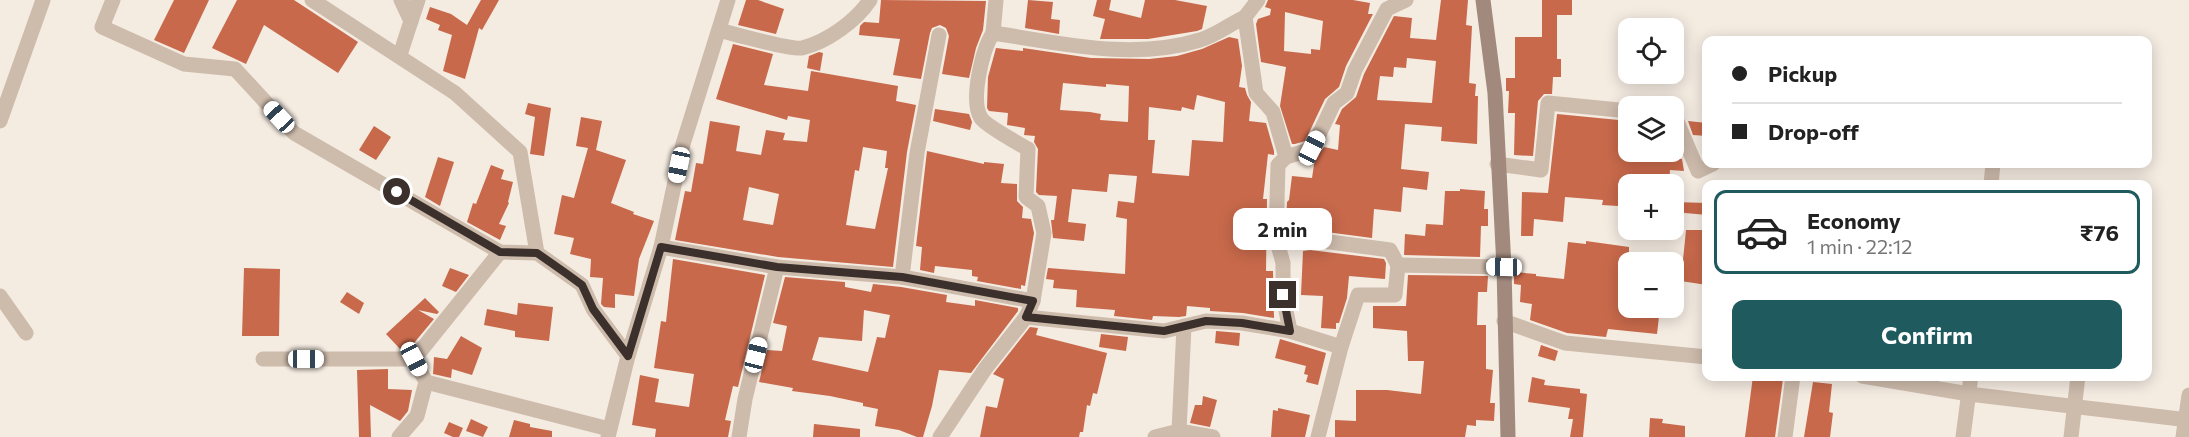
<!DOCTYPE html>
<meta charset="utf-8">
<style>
:root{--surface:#fff;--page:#f2f2f2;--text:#222;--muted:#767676;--line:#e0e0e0;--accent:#1f5a5e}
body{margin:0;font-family:Commissioner,sans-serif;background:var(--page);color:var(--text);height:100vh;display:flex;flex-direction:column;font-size:22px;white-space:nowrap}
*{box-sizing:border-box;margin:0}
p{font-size:20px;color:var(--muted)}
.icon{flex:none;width:33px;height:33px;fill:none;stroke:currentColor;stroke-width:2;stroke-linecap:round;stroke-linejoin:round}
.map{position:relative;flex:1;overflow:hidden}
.details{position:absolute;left:1702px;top:180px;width:450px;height:201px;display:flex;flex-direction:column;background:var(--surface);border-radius:12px;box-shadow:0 3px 15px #0003}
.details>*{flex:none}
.banner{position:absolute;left:1702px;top:36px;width:450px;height:132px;border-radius:12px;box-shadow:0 3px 15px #0003;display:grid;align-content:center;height:132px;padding:0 30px;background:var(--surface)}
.buttons{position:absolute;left:1618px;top:18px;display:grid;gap:12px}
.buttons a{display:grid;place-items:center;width:66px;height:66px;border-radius:12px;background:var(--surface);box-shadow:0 3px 15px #0003;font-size:30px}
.end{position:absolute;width:27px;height:27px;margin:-14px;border:8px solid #3b302b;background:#fff;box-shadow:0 0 0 3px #fff}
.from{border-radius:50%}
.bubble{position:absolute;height:42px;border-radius:12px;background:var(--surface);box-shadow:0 3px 15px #0003;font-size:20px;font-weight:700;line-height:42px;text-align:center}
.car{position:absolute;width:18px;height:36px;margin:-18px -9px;border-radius:8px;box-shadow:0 0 4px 2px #0007;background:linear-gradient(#fff 24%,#345 0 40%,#fff 0 76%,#345 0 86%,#fff 0)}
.banner b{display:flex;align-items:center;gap:21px;height:57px;font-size:22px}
.banner b+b{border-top:2px solid var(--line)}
.banner i{width:15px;height:15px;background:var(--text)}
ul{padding:10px 0 0;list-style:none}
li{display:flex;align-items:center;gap:18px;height:84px;margin:0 12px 9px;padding:0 18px;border:3px solid transparent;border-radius:12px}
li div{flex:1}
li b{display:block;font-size:22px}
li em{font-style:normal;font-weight:700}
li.active{border-color:var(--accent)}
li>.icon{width:54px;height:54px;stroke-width:1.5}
.button{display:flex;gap:12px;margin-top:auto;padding:12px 30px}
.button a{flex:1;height:69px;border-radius:12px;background:var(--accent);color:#fff;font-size:24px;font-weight:700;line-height:69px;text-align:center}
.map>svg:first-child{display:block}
.building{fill:#c8694b;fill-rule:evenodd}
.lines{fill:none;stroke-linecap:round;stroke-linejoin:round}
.street{stroke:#cdbbac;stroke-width:15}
.secondary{stroke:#a18a7d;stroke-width:15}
.route{stroke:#3b302b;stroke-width:8}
</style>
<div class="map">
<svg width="2189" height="437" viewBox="0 0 2189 437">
<rect width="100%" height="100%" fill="#f4ebe1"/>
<g class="building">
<path d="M 174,0 L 209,0 L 184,53 L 154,40 Z"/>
<path d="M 237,0 L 294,0 L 358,42 L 338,73 L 264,25 L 246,64 L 212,48 Z"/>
<path d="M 481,0 L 499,0 L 482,30 L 479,28 L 465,79 L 443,71 L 452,35 L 438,30 L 440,25 L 426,19 L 430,7 L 451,14 L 467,25 Z"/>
<path d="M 746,0 L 758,0 L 784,9 L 776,34 L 738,25 Z"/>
<path d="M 881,0 L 986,1 L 983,30 L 976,48 L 969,78 L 942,74 L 949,36 L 946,28 L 940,25 L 932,28 L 930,33 L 921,79 L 893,75 L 900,39 L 859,35 L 860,26 L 864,22 L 879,23 Z"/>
<path d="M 1028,0 L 1053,2 L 1051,19 L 1060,20 L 1059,34 L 1025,28 Z"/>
<path d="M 1097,0 L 1111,0 L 1109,10 L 1141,18 L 1145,0 L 1175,0 L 1207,6 L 1202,29 L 1197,31 L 1148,39 L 1100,39 L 1105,19 L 1093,16 Z"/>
<path d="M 1268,0 L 1353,0 L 1370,3 L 1368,14 L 1373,14 L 1346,66 L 1339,87 L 1325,99 L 1305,141 L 1295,144 L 1292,144 L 1280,106 L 1286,67 L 1261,62 L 1256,24 L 1258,19 L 1270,15 L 1271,9 L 1265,7 ZM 1285,12 L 1323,21 L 1320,50 L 1311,49 L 1311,54 L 1284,51 Z"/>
<path d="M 1441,0 L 1468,0 L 1466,25 L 1472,26 L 1469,83 L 1476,84 L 1475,96 L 1478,96 L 1477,144 L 1441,141 L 1442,127 L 1405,124 L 1401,169 L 1429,172 L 1427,190 L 1403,187 L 1401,212 L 1374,209 L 1372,238 L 1311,230 L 1295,232 L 1286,230 L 1287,202 L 1289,200 L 1292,176 L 1312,178 L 1315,158 L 1324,147 L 1338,150 L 1340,125 L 1335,124 L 1342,109 L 1356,97 L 1364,74 L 1394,16 L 1412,18 L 1410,38 L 1436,40 ZM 1407,58 L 1436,61 L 1432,103 L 1377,100 L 1380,76 L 1393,77 L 1394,67 L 1406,68 Z"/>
<path d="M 1542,0 L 1572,0 L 1572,15 L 1557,15 L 1557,59 L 1561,59 L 1561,77 L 1553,77 L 1552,94 L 1544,94 L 1538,101 L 1533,156 L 1514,155 L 1515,113 L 1508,113 L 1509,91 L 1506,91 L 1506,78 L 1515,78 L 1515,37 L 1542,37 Z"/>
<path d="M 1229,37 L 1238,39 L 1242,66 L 1239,87 L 1245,88 L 1247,95 L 1251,102 L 1249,121 L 1266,123 L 1274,151 L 1274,155 L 1268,154 L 1263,199 L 1267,199 L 1266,271 L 1273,271 L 1274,318 L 1243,313 L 1210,311 L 1210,308 L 1187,306 L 1186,316 L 1179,317 L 1153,316 L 1152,320 L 1114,316 L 1115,310 L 1076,307 L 1077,290 L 1053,288 L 1054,280 L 1046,279 L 1048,268 L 1125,274 L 1127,219 L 1116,217 L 1118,201 L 1134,203 L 1137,176 L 1109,174 L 1107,192 L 1072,189 L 1068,222 L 1086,224 L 1084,241 L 1053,238 L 1051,220 L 1054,220 L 1057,196 L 1039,195 L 1036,192 L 1038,149 L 1034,142 L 1035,136 L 1024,135 L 1025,128 L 1007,125 L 1008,113 L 989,111 L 987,108 L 988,77 L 996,48 L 1023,51 L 1023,48 L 1091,58 L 1149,59 L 1177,56 L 1202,49 ZM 1063,83 L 1106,87 L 1106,84 L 1129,86 L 1128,122 L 1100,120 L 1101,114 L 1090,112 L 1060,110 ZM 1197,95 L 1225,102 L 1223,142 L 1192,140 L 1189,176 L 1152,173 L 1155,140 L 1148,140 L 1149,107 L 1181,111 L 1182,107 L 1194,110 Z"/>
<path d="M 733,44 L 773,54 L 764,85 L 808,91 L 811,71 L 898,86 L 896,101 L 916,105 L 907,152 L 893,267 L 778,257 L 675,240 L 685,191 L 691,192 L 696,163 L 703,164 L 710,121 L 740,126 L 736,151 L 761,155 L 766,130 L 785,133 L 783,140 L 807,142 L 810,120 L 788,116 L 787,120 L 716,99 ZM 863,147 L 887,151 L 885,168 L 888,168 L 875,229 L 846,225 L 855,170 L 859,171 ZM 749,187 L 779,194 L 773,225 L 743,220 Z"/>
<path d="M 819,52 L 823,53 L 820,71 L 807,68 L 809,56 Z"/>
<path d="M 528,103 L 551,108 L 544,156 L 530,154 L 535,117 L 525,114 Z"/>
<path d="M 935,109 L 969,114 L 972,122 L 970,130 L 933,121 Z"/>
<path d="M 1557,114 L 1629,121 L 1629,152 L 1649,152 L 1648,155 L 1654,156 L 1682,159 L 1684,171 L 1670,170 L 1669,184 L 1620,184 L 1618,206 L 1602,205 L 1603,200 L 1565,197 L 1563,222 L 1534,219 L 1533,236 L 1521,236 L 1522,192 L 1548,193 Z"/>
<path d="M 581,117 L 602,121 L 596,150 L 626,160 L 611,203 L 634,212 L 633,214 L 654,221 L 639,259 L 634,296 L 615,294 L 615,308 L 604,307 L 601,304 L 603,278 L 590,277 L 591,259 L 570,254 L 574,238 L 554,234 L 562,195 L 574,198 L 588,148 L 576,146 Z"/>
<path d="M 1688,121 L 1707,123 L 1707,136 L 1693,135 Z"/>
<path d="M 374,126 L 391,137 L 376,160 L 359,150 Z"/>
<path d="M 927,151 L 984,164 L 984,162 L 1004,164 L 1001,183 L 1017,184 L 1017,201 L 1023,207 L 1022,218 L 1031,219 L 1034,233 L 1025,286 L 1021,285 L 1021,289 L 977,281 L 978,277 L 972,276 L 972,270 L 935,266 L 934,273 L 920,270 L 922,247 L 916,246 Z"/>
<path d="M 438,157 L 454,162 L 440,206 L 425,197 Z"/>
<path d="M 491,165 L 504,170 L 501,179 L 513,182 L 508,202 L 509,203 L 499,224 L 506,226 L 500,240 L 467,222 L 473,203 L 476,204 Z"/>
<path d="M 1460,189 L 1485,191 L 1484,209 L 1488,209 L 1488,226 L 1481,226 L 1480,257 L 1404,255 L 1405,234 L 1425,236 L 1426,224 L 1443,225 L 1445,191 L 1460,191 Z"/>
<path d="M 1674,202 L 1707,203 L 1707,215 L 1674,212 Z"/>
<path d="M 1686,230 L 1707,230 L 1707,285 L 1674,280 L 1674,259 L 1683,260 Z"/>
<path d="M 1586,241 L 1629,247 L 1629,308 L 1660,308 L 1657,334 L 1608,329 L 1606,337 L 1567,333 L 1530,320 L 1532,304 L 1520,302 L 1521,285 L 1514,284 L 1514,272 L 1536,274 L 1536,276 L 1564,279 L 1568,242 L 1586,244 Z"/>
<path d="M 1310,250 L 1384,259 L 1386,263 L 1385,279 L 1349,276 L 1347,298 L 1339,323 L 1336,323 L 1336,329 L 1321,328 L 1323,296 L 1301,295 L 1303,251 Z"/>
<path d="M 673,259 L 765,275 L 738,387 L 733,386 L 725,420 L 731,421 L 728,437 L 655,437 L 656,429 L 632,425 L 640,375 L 659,379 L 655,402 L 689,407 L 694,374 L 654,368 L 661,321 L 666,322 Z"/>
<path d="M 244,268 L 280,269 L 279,336 L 242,336 Z"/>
<path d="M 450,268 L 469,275 L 456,292 L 442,286 Z"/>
<path d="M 1408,275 L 1488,276 L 1487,292 L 1478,292 L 1477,325 L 1486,325 L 1486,369 L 1493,370 L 1490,403 L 1495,403 L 1494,421 L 1476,420 L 1476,426 L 1467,425 L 1465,437 L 1335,437 L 1335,420 L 1356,421 L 1356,390 L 1387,390 L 1421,394 L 1424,361 L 1408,361 L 1407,331 L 1373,328 L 1373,306 L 1406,306 Z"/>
<path d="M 785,277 L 845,282 L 845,287 L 871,292 L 873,284 L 901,287 L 947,295 L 946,302 L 975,306 L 975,300 L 1018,308 L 1018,311 L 971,373 L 939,370 L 932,406 L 923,437 L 917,437 L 899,430 L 875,426 L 878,409 L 863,406 L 863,403 L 830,396 L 792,391 L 793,388 L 759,382 L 767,350 L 782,351 L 787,326 L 773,323 ZM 864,310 L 890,315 L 885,338 L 877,337 L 868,372 L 812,360 L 819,337 L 862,341 Z"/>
<path d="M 347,292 L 364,303 L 359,314 L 340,302 Z"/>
<path d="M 425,298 L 439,312 L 437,314 L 418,310 L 434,319 L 409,349 L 400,349 L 386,334 Z"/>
<path d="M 518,303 L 553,307 L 549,341 L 515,337 L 515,331 L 484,325 L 487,309 L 517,315 Z"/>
<path d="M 1030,327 L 1038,328 L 1036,335 L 1107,353 L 1097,394 L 1093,393 L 1090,406 L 1087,405 L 1083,432 L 1080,432 L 1079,437 L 980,437 L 986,406 L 997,408 L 1004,379 L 993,374 Z"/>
<path d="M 1216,331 L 1240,333 L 1239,346 L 1215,343 Z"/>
<path d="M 1101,334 L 1128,337 L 1126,351 L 1099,347 Z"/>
<path d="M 461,336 L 482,348 L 472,375 L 452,369 L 451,378 L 433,374 L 434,357 L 447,359 Z"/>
<path d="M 1280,339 L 1326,353 L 1318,385 L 1306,382 L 1308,375 L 1304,374 L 1306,366 L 1275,358 Z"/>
<path d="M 1541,345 L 1558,351 L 1555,361 L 1538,356 Z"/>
<path d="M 388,369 L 388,389 L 412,390 L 408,411 L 400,421 L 370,405 L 371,437 L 359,437 L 357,370 Z"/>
<path d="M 1753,376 L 1783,379 L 1775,437 L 1745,437 Z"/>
<path d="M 1532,377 L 1545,380 L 1544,385 L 1580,389 L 1580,393 L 1587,394 L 1583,437 L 1570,437 L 1573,419 L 1568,419 L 1570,408 L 1528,402 Z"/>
<path d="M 1813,382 L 1832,384 L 1829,412 L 1833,413 L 1830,437 L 1804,437 Z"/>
<path d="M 1203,396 L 1217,400 L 1210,427 L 1190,423 L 1195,405 L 1202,405 Z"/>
<path d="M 1278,408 L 1310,415 L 1305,437 L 1271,437 L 1273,410 L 1278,411 Z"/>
<path d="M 1650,418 L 1663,419 L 1662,423 L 1685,426 L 1685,437 L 1649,437 Z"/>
<path d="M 471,419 L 488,427 L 483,437 L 466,431 Z"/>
<path d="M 514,420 L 530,424 L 530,427 L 552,431 L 552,437 L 509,437 Z"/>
<path d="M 449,422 L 463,428 L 459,437 L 453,437 L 444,433 Z"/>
<path d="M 814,424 L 860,429 L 860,437 L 813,437 Z"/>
</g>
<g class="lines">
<g class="street">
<path d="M 113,0 L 102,27 L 184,64 L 235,69 L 294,133 L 500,252 L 537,253"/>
<path d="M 312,0 L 455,93 L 520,152 L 537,253 L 582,285 L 593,309 L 628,356"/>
<path d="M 1245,17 L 1258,0"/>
<path d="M 411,21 L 418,0"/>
<path d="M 719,30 C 733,34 792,50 802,48 C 827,42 856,21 870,0"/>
<path d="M 993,33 L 996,0"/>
<path d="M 400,55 L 411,21 L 401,0"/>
<path d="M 1674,118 L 1676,119 L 1698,171 L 1713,164"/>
<path d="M 0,121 L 43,0"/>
<path d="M 1497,164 L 1541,170 L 1548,103 L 1629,111"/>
<path d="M 1991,184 L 1993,164"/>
<path d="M 1276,238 L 1295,242 L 1310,240 L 1330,242 L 1390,250 L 1398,265"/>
<path d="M 661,247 L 777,267 L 902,277 L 1033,301 L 1026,317 L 1164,331 L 1206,321 L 1242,323 L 1290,331 L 1341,347 L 1358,295 L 1395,295 L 1398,265 L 1504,267"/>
<path d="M 902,277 L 917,153 L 939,35"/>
<path d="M 0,296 L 26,333"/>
<path d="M 1033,301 L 1044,233 L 1038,206 L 1026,197 L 1028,149 C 1018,143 986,126 981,118 C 970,101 982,50 993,33 C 1061,43 1132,61 1200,40 C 1215,36 1230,24 1245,17 L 1256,93 L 1273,112 L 1286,157"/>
<path d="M 1504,321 L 1565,343 L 1707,357"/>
<path d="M 1184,326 L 1179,431 L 1213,437"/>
<path d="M 1290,331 L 1283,295 L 1283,263 L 1276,238 L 1278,165 L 1286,157 L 1312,149 L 1334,103 L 1347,93 L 1355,70 L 1387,9 L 1406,0"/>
<path d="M 263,359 L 414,359 L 500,252"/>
<path d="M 414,359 L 426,382 L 609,429"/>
<path d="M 1862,376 L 1969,394 L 2189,420"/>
<path d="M 399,437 L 417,416 L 426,382"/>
<path d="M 608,437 L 628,356 L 661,247 L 683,144 L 728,0"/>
<path d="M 739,437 L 745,399 L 777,267"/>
<path d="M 940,437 L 985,369 L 1026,317"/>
<path d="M 1155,437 L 1179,431"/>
<path d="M 1318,437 L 1341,347"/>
<path d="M 1785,437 L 1793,376"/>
<path d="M 1963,437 L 1971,376"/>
<path d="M 2071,437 L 2078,376"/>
<path d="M 2183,437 L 2189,395"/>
</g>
<path class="secondary" d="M 1483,0 L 1495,93 L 1504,267 L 1508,437"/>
</g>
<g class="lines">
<path class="route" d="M 397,192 L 500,252 L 537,253 L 567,274 L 582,285 L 593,309 L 628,356 L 661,247 L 777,267 L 902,277 L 1033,301 L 1026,317 L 1164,331 L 1206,321 L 1242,323 L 1290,331 L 1283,295"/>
</g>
</svg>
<div class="buttons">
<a><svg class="icon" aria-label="locate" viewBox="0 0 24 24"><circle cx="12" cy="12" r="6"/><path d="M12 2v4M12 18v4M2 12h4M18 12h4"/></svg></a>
<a><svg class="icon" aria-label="layers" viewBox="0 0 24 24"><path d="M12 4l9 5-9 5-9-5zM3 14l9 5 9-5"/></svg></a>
<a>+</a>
<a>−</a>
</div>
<i class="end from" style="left:397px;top:192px"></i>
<i class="end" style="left:1283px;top:295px"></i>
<div class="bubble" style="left:1233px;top:208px;width:99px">2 min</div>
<i class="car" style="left:279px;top:117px;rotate:317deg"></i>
<i class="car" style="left:1312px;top:148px;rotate:27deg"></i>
<i class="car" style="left:679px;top:165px;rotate:192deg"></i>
<i class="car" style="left:1504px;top:267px;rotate:271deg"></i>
<i class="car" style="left:756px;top:355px;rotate:14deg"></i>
<i class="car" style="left:306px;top:359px;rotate:90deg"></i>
<i class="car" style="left:414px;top:359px;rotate:152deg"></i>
<div class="banner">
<b><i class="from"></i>Pickup</b>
<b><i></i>Drop-off</b>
</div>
<section class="details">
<ul>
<li class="active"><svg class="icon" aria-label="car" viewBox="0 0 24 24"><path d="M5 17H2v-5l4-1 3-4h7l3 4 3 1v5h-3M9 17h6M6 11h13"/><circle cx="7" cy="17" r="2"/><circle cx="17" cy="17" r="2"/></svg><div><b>Economy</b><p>1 min · 22:12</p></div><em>₹76</em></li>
</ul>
<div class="button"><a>Confirm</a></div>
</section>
</div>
